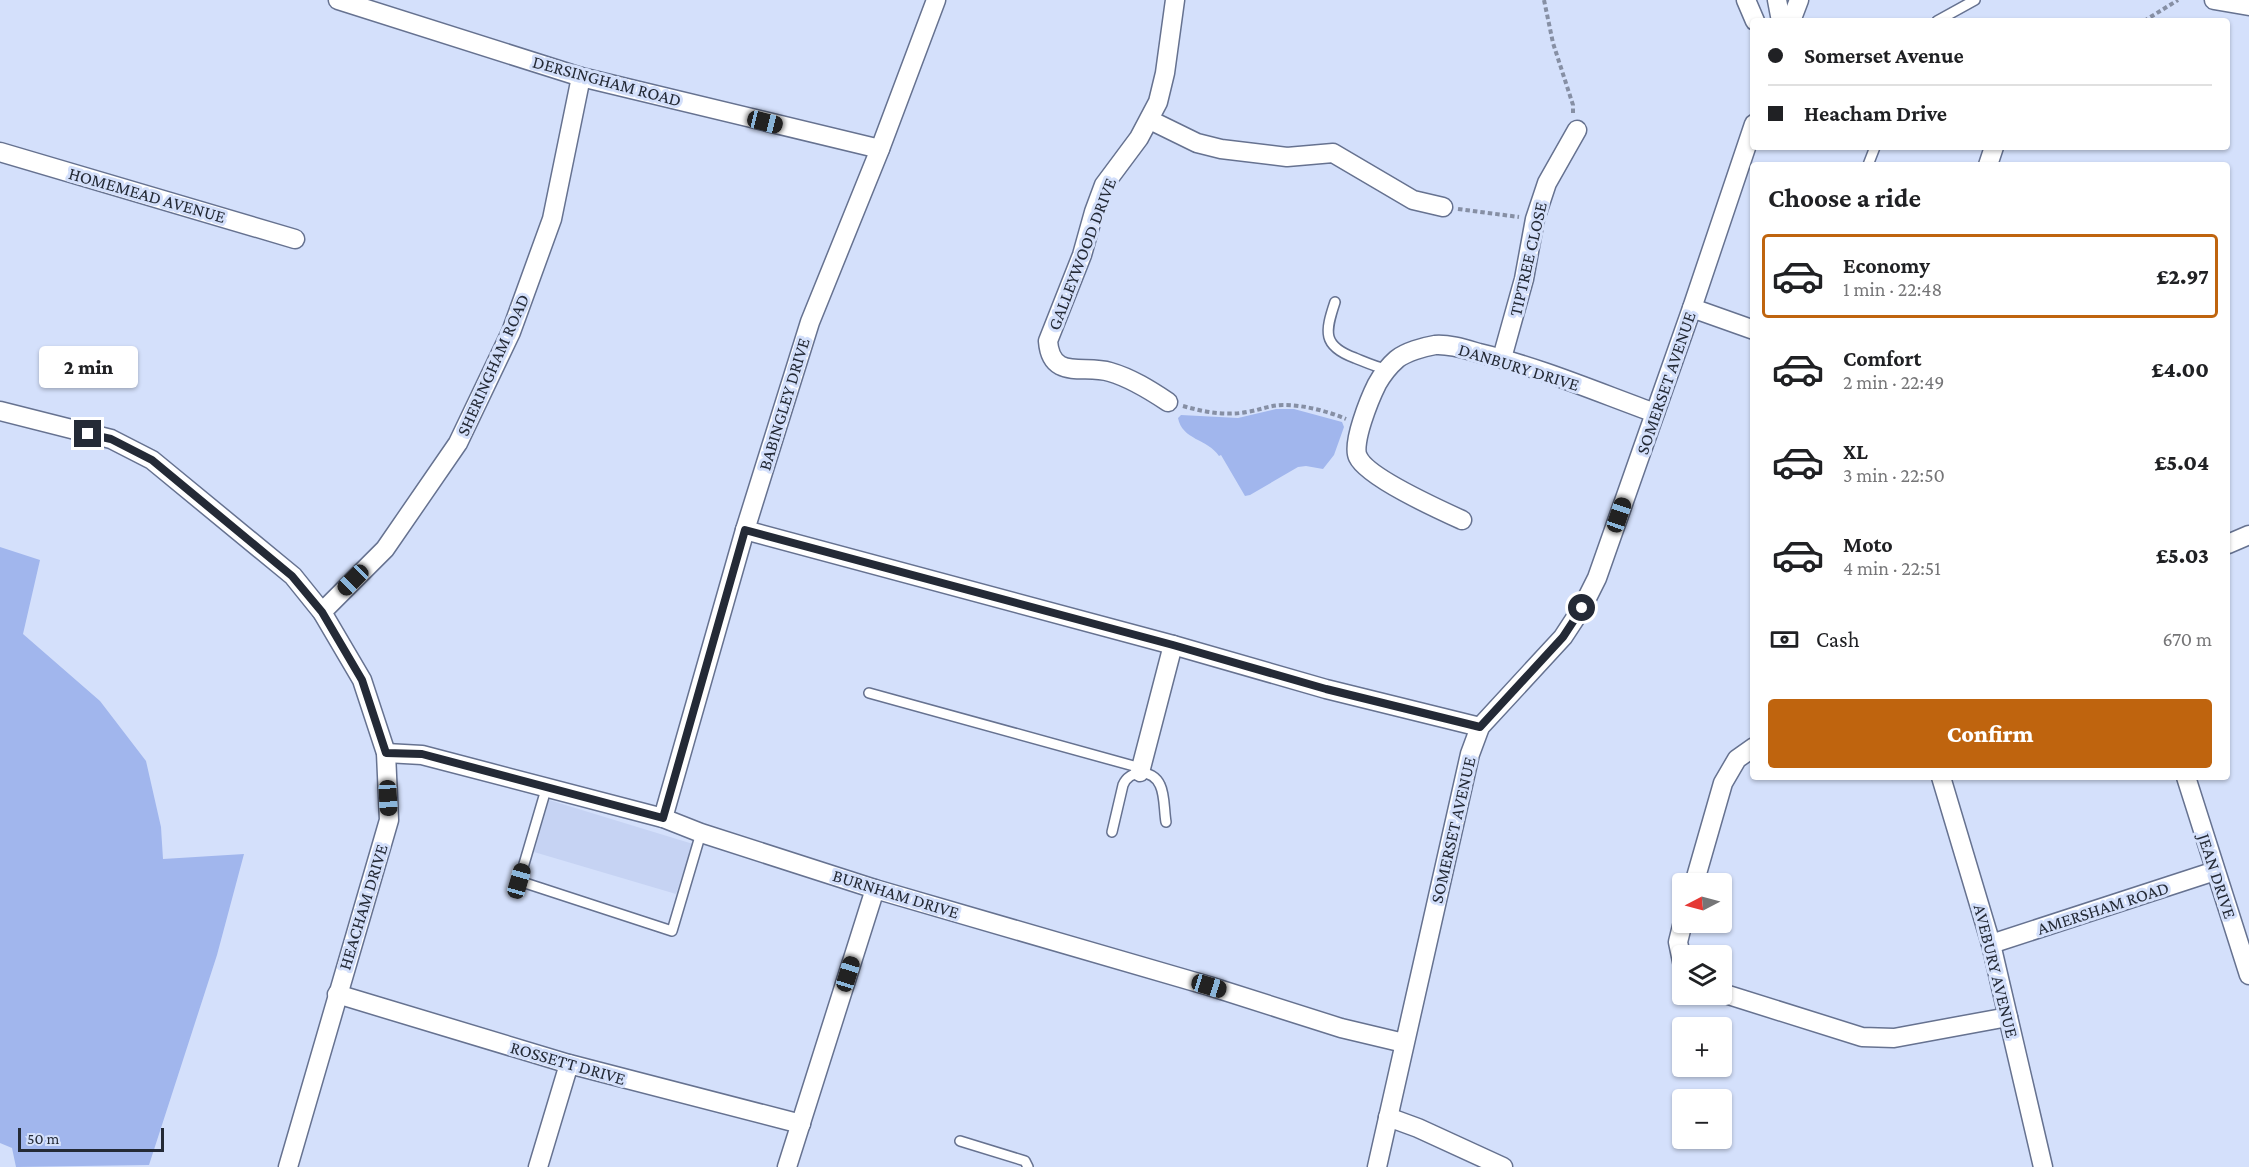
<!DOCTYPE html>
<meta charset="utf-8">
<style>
:root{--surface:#fff;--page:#f6f6f6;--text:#202124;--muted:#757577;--line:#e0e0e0;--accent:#bf640e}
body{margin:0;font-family:"Crimson Pro",serif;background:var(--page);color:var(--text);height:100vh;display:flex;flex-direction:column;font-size:22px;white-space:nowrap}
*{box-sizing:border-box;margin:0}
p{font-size:20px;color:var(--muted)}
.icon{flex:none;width:33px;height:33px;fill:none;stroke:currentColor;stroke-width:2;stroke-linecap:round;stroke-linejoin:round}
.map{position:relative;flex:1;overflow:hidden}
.drawer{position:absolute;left:1750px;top:162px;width:480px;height:618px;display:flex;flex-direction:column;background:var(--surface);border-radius:6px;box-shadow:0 2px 4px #0004}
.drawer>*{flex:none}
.banner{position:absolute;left:1750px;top:18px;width:480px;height:132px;border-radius:6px;box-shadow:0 2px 4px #0004;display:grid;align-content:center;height:132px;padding:0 18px;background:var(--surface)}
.needle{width:39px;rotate:264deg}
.buttons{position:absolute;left:1672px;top:873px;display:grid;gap:12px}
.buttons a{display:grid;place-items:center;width:60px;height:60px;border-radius:6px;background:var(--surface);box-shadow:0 2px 4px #0004;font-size:30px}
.scale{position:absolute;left:18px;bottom:15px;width:146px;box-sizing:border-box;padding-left:6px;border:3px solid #242a36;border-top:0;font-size:16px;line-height:21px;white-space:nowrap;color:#242a36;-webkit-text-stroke:4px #d4e0fb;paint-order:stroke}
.end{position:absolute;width:27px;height:27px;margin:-14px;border:8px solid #242a36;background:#fff;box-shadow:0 0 0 3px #fff}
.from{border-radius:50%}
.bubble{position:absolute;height:42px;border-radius:6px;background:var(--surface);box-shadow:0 2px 4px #0004;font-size:20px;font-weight:800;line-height:42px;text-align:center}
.car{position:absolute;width:18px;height:36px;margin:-18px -9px;border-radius:8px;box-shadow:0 0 4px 2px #0007;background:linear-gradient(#222 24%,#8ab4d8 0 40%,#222 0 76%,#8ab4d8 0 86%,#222 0)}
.banner b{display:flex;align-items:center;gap:21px;height:57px;font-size:22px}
.banner b+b{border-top:2px solid var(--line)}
.banner i{width:15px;height:15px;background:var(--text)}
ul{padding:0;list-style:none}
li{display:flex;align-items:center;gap:18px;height:84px;margin:0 12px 9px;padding:0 6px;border:3px solid transparent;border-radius:6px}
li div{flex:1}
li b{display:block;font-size:22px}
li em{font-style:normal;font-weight:800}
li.current{border-color:var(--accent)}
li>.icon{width:54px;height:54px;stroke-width:1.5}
h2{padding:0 18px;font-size:27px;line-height:72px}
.pay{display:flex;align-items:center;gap:15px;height:66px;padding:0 18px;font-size:22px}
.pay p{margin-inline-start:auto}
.action{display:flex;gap:12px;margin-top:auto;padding:12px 18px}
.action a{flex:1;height:69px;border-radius:6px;background:var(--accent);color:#fff;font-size:24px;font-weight:800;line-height:69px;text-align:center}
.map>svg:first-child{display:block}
.built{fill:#c6d3f3}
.green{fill:#a1b6ed}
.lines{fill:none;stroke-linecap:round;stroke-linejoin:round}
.service-casing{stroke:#667290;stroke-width:12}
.minor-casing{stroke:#667290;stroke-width:21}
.path{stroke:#868fa4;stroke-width:4;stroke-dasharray:4.5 3;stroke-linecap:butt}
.service{stroke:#fff;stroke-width:9}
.minor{stroke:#fff;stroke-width:18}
.route{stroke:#242a36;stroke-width:8}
.labels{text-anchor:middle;stroke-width:6;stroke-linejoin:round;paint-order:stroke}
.street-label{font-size:18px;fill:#242a36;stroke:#d4e0fb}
</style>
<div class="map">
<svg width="2249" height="1167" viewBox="0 0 2249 1167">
<rect width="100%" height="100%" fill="#d4e0fb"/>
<path class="built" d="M 549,800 L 693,844 L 676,894 L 534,852 Z"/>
<g class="green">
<path d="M 1276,409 L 1294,409 L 1342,422 L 1344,427 L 1334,455 L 1323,469 L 1306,466 L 1298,467 L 1250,495 L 1245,496 L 1221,455 L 1219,456 C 1208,439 1182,440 1178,418 L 1181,415 L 1238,418 Z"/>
<path d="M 0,547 L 40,560 L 23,634 L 100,701 L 146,761 L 161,827 L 163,859 L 244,854 L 217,955 L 149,1165 L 16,1167 L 12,1148 L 0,1143 Z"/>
</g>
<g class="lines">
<g class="service-casing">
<g id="service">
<path d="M 1937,21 L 1975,0"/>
<path d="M 1868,165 L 1875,147"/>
<path d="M 1335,302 C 1325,332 1322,346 1355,358 C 1365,362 1376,367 1386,369"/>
<path d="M 869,693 L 1141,768"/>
<path d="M 547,786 L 519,881 L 672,931 L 701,833"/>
<path d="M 1112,832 L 1123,785 C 1129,770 1152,768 1160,785 C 1165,795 1164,811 1166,822"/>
<path d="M 960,1141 L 1025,1161 L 1028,1167"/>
</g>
</g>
<g class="minor-casing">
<g id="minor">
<path d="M 338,0 L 581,77 L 880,149"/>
<path d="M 1746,0 L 1755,21"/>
<path d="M 1777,0 L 1781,21"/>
<path d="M 2214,0 L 2249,6"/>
<path d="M 1791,21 L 1799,0"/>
<path d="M 1150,120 L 1197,143 L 1221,149 L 1287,157 L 1333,153 L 1413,200 L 1443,207"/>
<path d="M 0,152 L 295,239"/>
<path d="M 1988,165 L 1994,147"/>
<path d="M 1692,308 L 1754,330"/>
<path d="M 1502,358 L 1524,279 L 1535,219 L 1547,183 L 1577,130"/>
<path d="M 1168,402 C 1150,390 1131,378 1110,372 C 1084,364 1051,381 1048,341 L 1082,255 L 1094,212 L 1104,185 L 1139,138 L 1158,102 L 1165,73 L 1175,0"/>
<path d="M 0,411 L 111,439 L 152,460 L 293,576 L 322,612 L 362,680 L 386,753 L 389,820 L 288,1167"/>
<path d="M 1462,520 C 1440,510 1367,477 1358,457 C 1351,444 1370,398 1377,384 C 1382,375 1389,366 1397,359 C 1406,352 1423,347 1435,345 C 1450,344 1465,349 1479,353 C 1539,367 1597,392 1655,413"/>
<path d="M 745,530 L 1173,645 L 1326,689 L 1480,727"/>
<path d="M 2228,544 L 2249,535"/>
<path d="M 322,612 L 385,549 L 458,443 L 511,332 L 552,219 L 581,77"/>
<path d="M 386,753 L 422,755 L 663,818 L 701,833 L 875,889 L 1209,986 L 1341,1028 L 1404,1043"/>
<path d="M 1140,772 L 1173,645"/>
<path d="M 1941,777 L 1991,944 L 2043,1167"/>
<path d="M 2186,777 L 2249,975"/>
<path d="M 663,818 L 745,530 L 810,322 L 880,149 L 936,0"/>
<path d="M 1694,884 L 1723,783 L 1737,759 L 1754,747"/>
<path d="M 1991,944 L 2215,871"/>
<path d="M 1683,966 L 1678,942 L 1683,922"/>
<path d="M 1722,993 L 1862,1037 L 1894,1038 L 2008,1017"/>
<path d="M 337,994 L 569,1064 L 801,1124"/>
<path d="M 1388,1117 L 1418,1128 L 1503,1167"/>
<path d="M 538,1167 L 569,1064"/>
<path d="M 787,1167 L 875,889"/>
<path d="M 1377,1167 L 1470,754 L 1480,727 L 1563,637 L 1582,608 L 1597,578 L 1692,308 L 1754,124"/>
</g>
</g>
<g class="path">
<path d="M 1544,0 L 1553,43 L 1573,105 L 1573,115"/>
<path d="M 2144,21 L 2178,0"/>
<path d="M 1458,209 L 1519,217"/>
<path d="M 1183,406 C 1204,412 1226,416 1247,412 C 1260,410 1270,405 1283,405 C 1304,405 1327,411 1346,419"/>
</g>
<use href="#service" class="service"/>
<use href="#minor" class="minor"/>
</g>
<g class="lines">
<path class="route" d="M 88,434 L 111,439 L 152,460 L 292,576 L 322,612 L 362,680 L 386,753 L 422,754 L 663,818 L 745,530 L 1173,645 L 1326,689 L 1480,727 L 1563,637 L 1582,608"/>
</g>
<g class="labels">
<g class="street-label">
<text transform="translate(607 81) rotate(15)" y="6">DERSINGHAM ROAD</text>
<text transform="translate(147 195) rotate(16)" y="6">HOMEMEAD AVENUE</text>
<text transform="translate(1082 254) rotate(-69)" y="6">GALLEYWOOD DRIVE</text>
<text transform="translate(1528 259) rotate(-77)" y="6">TIPTREE CLOSE</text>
<text transform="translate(493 365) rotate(-66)" y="6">SHERINGHAM ROAD</text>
<text transform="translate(1519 367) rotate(17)" y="6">DANBURY DRIVE</text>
<text transform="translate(1666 383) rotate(-71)" y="6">SOMERSET AVENUE</text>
<text transform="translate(784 404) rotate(-73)" y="6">BABINGLEY DRIVE</text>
<text transform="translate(1453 830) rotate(-77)" y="6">SOMERSET AVENUE</text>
<text transform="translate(2217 876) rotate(72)" y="6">JEAN DRIVE</text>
<text transform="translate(896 894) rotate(17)" y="6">BURNHAM DRIVE</text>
<text transform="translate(363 907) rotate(-73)" y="6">HEACHAM DRIVE</text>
<text transform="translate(2103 908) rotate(-18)" y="6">AMERSHAM ROAD</text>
<text transform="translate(1996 971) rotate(76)" y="6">AVEBURY AVENUE</text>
<text transform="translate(568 1063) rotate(16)" y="6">ROSSETT DRIVE</text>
</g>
</g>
</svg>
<div class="buttons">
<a><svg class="needle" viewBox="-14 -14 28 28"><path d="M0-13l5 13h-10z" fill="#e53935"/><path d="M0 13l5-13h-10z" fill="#757577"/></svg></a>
<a><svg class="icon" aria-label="layers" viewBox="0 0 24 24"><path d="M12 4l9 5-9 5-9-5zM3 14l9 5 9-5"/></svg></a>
<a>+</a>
<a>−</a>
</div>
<div class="scale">50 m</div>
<i class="end from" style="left:1582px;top:608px"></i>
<i class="end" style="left:88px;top:434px"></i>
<div class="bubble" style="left:39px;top:346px;width:99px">2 min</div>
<i class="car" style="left:765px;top:122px;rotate:104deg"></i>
<i class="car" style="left:1619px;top:515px;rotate:19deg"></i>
<i class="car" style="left:353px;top:580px;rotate:225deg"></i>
<i class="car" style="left:388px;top:798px;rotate:177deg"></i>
<i class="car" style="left:519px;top:881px;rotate:16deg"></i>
<i class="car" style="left:848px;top:974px;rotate:17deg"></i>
<i class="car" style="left:1209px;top:986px;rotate:107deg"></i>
<div class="banner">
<b><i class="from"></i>Somerset Avenue</b>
<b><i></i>Heacham Drive</b>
</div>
<section class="drawer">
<h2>Choose a ride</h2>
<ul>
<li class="current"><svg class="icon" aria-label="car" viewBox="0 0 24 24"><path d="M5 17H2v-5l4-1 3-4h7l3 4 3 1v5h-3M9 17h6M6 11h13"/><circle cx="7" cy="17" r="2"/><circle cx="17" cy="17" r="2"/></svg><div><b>Economy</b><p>1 min · 22:48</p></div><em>£2.97</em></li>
<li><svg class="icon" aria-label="car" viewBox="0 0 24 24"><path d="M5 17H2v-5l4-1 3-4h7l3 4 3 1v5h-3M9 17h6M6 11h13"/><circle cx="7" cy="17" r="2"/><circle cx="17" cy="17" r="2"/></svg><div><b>Comfort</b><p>2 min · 22:49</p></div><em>£4.00</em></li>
<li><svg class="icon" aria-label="car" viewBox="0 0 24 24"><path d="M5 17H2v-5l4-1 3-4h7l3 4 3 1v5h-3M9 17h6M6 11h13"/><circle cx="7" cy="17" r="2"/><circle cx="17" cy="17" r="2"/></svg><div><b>XL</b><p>3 min · 22:50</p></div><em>£5.04</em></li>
<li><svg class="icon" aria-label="car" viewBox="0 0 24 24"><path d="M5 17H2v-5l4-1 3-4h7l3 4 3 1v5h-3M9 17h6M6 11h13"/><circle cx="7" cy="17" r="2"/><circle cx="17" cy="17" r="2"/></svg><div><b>Moto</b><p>4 min · 22:51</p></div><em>£5.03</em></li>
</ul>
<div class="pay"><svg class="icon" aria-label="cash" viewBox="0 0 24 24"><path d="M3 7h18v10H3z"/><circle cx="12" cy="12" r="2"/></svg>Cash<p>670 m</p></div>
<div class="action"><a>Confirm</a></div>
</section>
</div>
